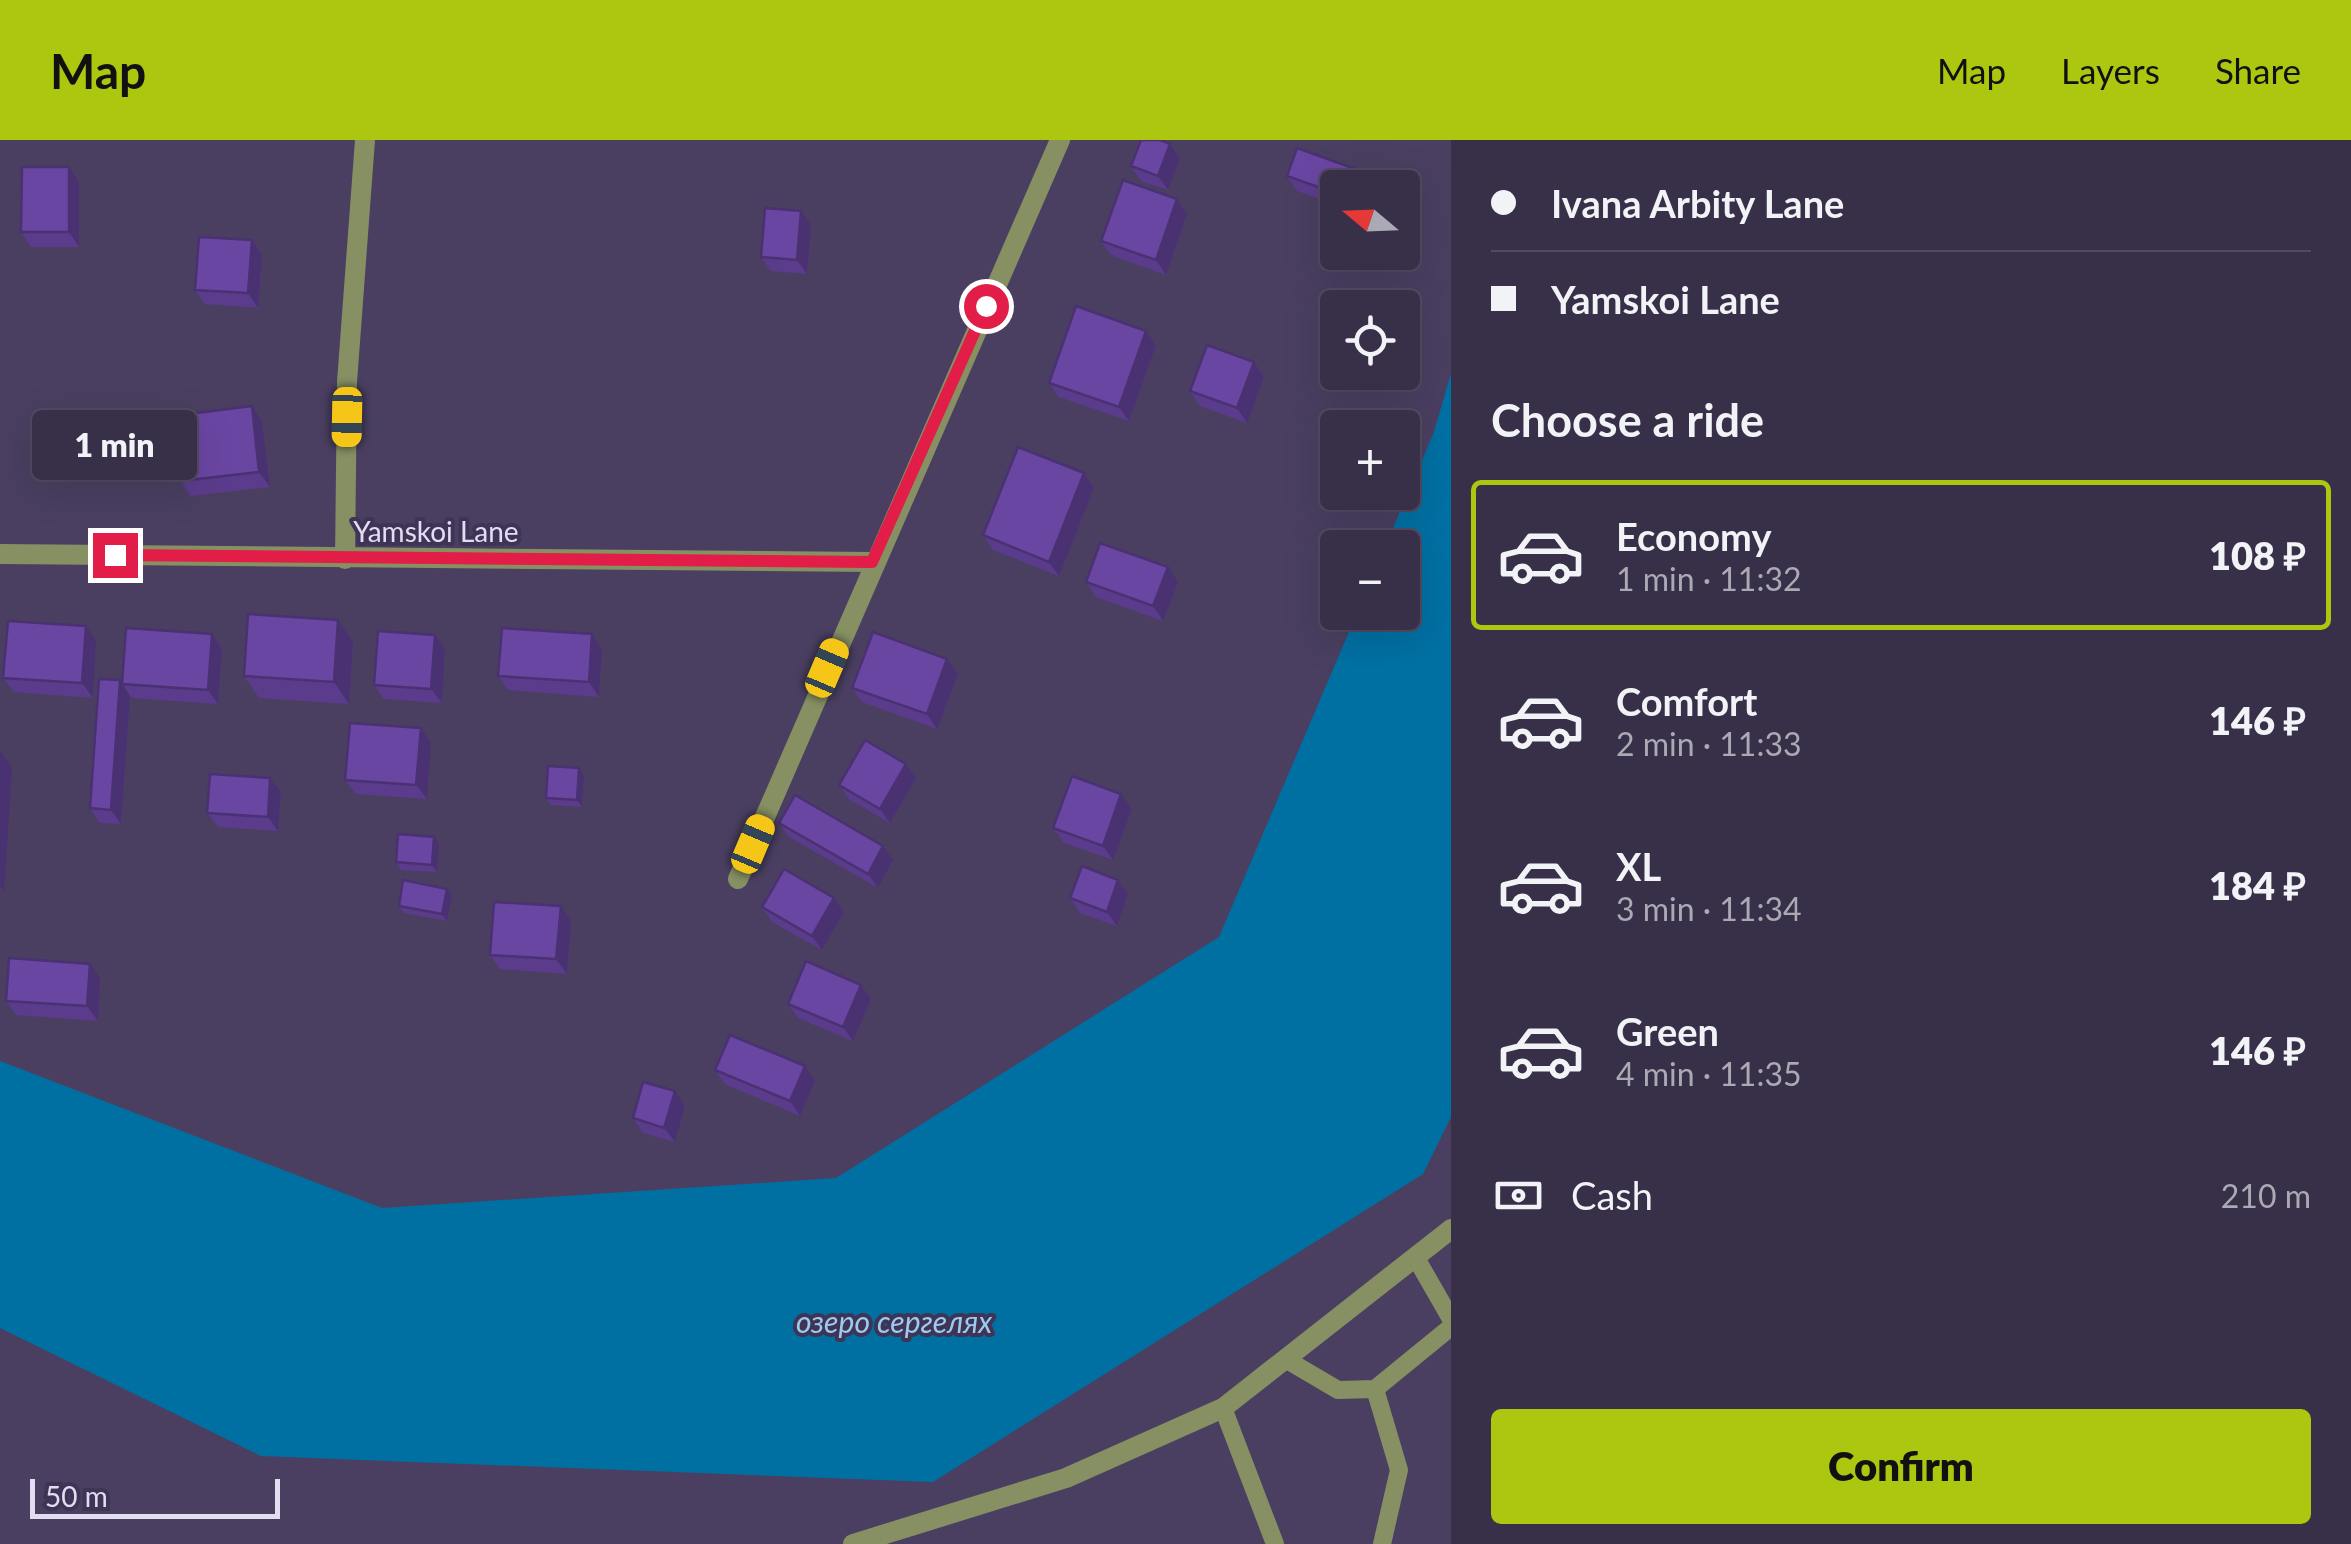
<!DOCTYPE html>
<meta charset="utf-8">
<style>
:root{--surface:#382f49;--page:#433b53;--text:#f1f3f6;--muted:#aba9b4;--line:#524a61;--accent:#adc60f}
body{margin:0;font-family:Lato,sans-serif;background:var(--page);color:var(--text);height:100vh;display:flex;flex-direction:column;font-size:38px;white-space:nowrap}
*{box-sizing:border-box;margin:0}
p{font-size:32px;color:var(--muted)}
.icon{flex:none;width:55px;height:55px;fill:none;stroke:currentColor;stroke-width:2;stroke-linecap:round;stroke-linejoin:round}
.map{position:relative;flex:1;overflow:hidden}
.sheet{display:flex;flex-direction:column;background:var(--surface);width:900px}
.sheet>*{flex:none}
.guide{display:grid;align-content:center;height:220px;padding:0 40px;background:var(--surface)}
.needle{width:65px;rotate:289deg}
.buttons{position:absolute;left:1320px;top:30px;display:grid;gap:20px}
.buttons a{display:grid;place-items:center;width:100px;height:100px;border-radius:10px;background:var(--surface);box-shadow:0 10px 40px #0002,0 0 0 2px var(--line);font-size:50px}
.scale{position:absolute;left:30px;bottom:25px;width:250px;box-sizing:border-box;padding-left:10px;border:5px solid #e3ddf2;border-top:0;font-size:28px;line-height:35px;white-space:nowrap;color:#e3ddf2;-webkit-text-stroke:8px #3f3456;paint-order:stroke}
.end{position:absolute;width:45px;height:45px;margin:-22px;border:12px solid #e11d48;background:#fff;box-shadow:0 0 0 5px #fff}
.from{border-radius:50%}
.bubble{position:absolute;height:70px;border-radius:10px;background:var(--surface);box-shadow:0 10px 40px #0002,0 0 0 2px var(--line);font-size:32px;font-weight:800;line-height:70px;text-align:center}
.car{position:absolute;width:30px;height:60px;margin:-30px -15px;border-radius:12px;box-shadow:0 0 8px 2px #0007;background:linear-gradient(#f5c518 24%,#345 0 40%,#f5c518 0 76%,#345 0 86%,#f5c518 0)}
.guide b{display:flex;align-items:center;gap:35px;height:95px;font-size:38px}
.guide b+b{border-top:2px solid var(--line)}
.guide i{width:25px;height:25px;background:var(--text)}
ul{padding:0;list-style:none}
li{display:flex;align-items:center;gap:30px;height:150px;margin:0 20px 15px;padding:0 20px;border:5px solid transparent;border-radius:10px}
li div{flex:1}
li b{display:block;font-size:38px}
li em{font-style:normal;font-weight:800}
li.current{border-color:var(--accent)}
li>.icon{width:90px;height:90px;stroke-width:1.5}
h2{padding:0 40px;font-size:45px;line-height:120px}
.pay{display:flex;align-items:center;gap:25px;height:110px;padding:0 40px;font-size:38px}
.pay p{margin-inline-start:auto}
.action{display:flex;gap:20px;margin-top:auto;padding:20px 40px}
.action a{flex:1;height:115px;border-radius:10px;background:var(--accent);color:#111;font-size:40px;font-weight:800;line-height:115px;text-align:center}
header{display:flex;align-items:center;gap:60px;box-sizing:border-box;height:140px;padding:0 50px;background:var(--accent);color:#111}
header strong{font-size:48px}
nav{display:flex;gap:55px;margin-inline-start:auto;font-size:35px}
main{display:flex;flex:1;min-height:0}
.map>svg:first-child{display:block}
.water{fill:#0070a3}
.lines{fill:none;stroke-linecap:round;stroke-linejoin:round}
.lane{stroke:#869063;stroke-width:18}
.street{stroke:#869063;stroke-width:20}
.wall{fill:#5b3c8c}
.shaded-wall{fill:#4a3172}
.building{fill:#6a46a3;stroke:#4a3172;stroke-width:2.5}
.route{stroke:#e11d48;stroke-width:12}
.labels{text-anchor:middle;stroke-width:8;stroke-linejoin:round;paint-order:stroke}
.street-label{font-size:28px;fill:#e3ddf2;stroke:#3f3456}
.water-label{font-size:30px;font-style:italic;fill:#9bccee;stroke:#3f3456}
</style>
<header>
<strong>Map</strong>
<nav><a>Map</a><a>Layers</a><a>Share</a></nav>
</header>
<main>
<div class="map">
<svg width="1451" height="1404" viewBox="0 0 1451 1404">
<rect width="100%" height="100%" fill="#4a3f61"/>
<path class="water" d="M 1451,233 L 1451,977 L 1423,1034 L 933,1342 L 261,1316 L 0,1188 L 0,921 L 382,1068 L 836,1038 L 1219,797 L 1357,473 L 1402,472 L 1402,408 L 1385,407 L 1434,292 Z"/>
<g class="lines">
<g class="lane">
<path d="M 1416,1118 L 1451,1179"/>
<path d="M 1287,1220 L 1338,1250 L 1375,1249 L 1451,1187"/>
<path d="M 1375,1249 L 1399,1330 L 1382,1404"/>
<path d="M 1223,1268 L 1275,1404"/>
</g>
<g class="street">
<path d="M 0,414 L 872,422"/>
<path d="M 345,419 L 347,242 L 365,0"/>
<path d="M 738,739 L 1060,0"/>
<path d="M 853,1404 L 1066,1338 L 1223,1268 L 1451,1089"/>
</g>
</g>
<g class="wall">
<path d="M 1170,4 L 1180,18 L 1168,50 L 1141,41 L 1131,26 Z"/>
<path d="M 1287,36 L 1371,45 L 1370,48 L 1338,48 L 1338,65 L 1297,51 Z"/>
<path d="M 79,42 L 79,107 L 31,107 L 21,92 Z"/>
<path d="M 1177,59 L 1187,74 L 1166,135 L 1111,115 L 1101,101 Z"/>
<path d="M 811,85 L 807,134 L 771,131 L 761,117 Z"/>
<path d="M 252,100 L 262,115 L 258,168 L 205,164 L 195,150 Z"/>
<path d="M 1156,205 L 1129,281 L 1059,257 L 1049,243 Z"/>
<path d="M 1254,222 L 1264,237 L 1247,283 L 1200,266 L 1190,251 Z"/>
<path d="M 252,266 L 262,281 L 270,347 L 191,356 L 181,341 Z"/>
<path d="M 1084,333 L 1094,348 L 1059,436 L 993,410 L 983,395 Z"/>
<path d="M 1086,442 L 1178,442 L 1163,481 L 1096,457 Z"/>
<path d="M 338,480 L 353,501 L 349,564 L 259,558 L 244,536 Z"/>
<path d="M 212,494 L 222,509 L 218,564 L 132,558 L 130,556 L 121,684 L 100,683 L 90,668 L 122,543 Z"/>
<path d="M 592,494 L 602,509 L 599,557 L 508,550 L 498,536 Z"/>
<path d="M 435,495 L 445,509 L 442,563 L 384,559 L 374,545 Z"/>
<path d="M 96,501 L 93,558 L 14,552 L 3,538 Z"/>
<path d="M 958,534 L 937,589 L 862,562 L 852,548 Z"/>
<path d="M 421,588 L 431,603 L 427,659 L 356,654 L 345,640 Z"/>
<path d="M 906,624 L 916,638 L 890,683 L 850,660 L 839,645 Z"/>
<path d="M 579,628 L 584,636 L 582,667 L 551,665 L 546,658 Z"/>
<path d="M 281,652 L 278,691 L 218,687 L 207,673 Z"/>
<path d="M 1132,669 L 1113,720 L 1064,703 L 1053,688 Z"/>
<path d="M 779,683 L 883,706 L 893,720 L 878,748 L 789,697 Z"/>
<path d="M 439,704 L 437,732 L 401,730 L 396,722 Z"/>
<path d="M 1118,740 L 1128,754 L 1117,786 L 1080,773 L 1070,758 Z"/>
<path d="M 447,749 L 452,756 L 447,781 L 404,773 L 399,766 Z"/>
<path d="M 834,758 L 844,772 L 822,810 L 772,782 L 762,767 Z"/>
<path d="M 571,781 L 567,834 L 500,829 L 490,815 Z"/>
<path d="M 100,838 L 98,881 L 16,875 L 6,861 Z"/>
<path d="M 861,845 L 871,859 L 853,901 L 798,878 L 788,864 Z"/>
<path d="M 805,926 L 815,941 L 800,976 L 725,944 L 715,930 Z"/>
<path d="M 685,966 L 675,1002 L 643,993 L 633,978 Z"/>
</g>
<g class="shaded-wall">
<path d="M 1170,4 L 1180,18 L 1168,50 L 1158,36 Z"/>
<path d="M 69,27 L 79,42 L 79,107 L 69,92 Z"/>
<path d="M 1361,31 L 1371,45 L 1370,48 L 1355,48 Z"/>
<path d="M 1177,59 L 1187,74 L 1166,135 L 1156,120 Z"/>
<path d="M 801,71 L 811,85 L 807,134 L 797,120 Z"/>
<path d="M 252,100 L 262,115 L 258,168 L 248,153 Z"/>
<path d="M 1146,191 L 1156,205 L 1129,281 L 1119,267 Z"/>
<path d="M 1254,222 L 1264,237 L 1247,283 L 1237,268 Z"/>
<path d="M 252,266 L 262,281 L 270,347 L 259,332 Z"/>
<path d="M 1084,333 L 1094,348 L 1059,436 L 1049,422 Z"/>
<path d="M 1168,427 L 1178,442 L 1163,481 L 1153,466 Z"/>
<path d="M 338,480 L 353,501 L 349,564 L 334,542 Z"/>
<path d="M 86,486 L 96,501 L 93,558 L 82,543 Z"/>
<path d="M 212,494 L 222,509 L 218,564 L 208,550 Z"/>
<path d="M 592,494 L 602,509 L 599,557 L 589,542 Z"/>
<path d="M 435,495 L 445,509 L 442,563 L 431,549 Z"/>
<path d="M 947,519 L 958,534 L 937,589 L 927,574 Z"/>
<path d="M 120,540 L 130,556 L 121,684 L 111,670 Z"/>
<path d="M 421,588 L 431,603 L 427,659 L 416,645 Z"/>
<path d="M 2,614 L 12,628 L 4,752 L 0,746 L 0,648 Z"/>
<path d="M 906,624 L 916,638 L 890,683 L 880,669 Z"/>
<path d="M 579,628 L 584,636 L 582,667 L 577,660 Z"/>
<path d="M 270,638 L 281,652 L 278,691 L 268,677 Z"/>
<path d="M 1121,654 L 1132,669 L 1113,720 L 1103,706 Z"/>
<path d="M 434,697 L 439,704 L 437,732 L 432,725 Z"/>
<path d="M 883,706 L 893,720 L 878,748 L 868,734 Z"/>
<path d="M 1118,740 L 1128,754 L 1117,786 L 1107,772 Z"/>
<path d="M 447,749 L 452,756 L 447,781 L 442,774 Z"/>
<path d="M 834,758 L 844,772 L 822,810 L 812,796 Z"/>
<path d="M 561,766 L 571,781 L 567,834 L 556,819 Z"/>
<path d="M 90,824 L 100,838 L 98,881 L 87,866 Z"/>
<path d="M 861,845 L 871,859 L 853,901 L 843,887 Z"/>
<path d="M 805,926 L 815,941 L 800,976 L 790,961 Z"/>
<path d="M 675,951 L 685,966 L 675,1002 L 664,988 Z"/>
</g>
<g class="building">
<path d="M 1141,0 L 1160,0 L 1170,4 L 1158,36 L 1131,26 Z"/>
<path d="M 1297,8 L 1361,31 L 1355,48 L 1338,48 L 1338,54 L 1287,36 Z"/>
<path d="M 22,27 L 69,27 L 69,92 L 21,92 Z"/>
<path d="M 1123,40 L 1177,59 L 1156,120 L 1101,101 Z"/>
<path d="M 765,68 L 801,71 L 797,120 L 761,117 Z"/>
<path d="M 199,97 L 252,100 L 248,153 L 195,150 Z"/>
<path d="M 1076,166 L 1146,191 L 1119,267 L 1049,243 Z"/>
<path d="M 1207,205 L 1254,222 L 1237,268 L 1190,251 Z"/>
<path d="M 252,266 L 259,332 L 181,341 L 173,276 Z"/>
<path d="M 1018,307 L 1084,333 L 1049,422 L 983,395 Z"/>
<path d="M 1100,403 L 1168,427 L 1153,466 L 1086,442 Z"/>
<path d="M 248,474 L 338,480 L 334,542 L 244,536 Z"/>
<path d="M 8,481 L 86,486 L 82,543 L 3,538 Z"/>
<path d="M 126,488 L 212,494 L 208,550 L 122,544 Z"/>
<path d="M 502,488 L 592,494 L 589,542 L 498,536 Z"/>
<path d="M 378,491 L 435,495 L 431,549 L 374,545 Z"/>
<path d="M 873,492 L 947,519 L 927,574 L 852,548 Z"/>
<path d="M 99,539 L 120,540 L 111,670 L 90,668 Z"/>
<path d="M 350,583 L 421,588 L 416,645 L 345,640 Z"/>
<path d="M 865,600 L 906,624 L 880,669 L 839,645 Z"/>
<path d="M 0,614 L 2,614 L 0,648 Z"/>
<path d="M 548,626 L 579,628 L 577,660 L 546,658 Z"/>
<path d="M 210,634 L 270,638 L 268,677 L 207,673 Z"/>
<path d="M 1072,636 L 1121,654 L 1103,706 L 1053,688 Z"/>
<path d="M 795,655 L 883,706 L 868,734 L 779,683 Z"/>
<path d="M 398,694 L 434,697 L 432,725 L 396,722 Z"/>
<path d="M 1082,726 L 1118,740 L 1107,772 L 1070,758 Z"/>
<path d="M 784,729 L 834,758 L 812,796 L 762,767 Z"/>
<path d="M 403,740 L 447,749 L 442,774 L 399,766 Z"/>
<path d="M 494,762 L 561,766 L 556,819 L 490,815 Z"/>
<path d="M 9,818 L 90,824 L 87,866 L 6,861 Z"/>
<path d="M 806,821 L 861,845 L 843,887 L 788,864 Z"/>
<path d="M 730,895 L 805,926 L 790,961 L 715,930 Z"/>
<path d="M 643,942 L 675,951 L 664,988 L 633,978 Z"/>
</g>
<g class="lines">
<path class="route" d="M 115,415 L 872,422 L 986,166"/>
</g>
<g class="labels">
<g class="street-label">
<text x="436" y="402">Yamskoi Lane</text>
</g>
<g class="water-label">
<text x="894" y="1193">озеро сергелях</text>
</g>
</g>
</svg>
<div class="buttons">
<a><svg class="needle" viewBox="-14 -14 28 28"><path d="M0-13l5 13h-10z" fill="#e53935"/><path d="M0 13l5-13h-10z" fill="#aba9b4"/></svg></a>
<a><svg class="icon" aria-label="locate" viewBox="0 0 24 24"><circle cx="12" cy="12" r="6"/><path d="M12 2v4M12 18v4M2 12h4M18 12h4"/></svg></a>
<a>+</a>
<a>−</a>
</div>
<div class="scale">50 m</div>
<i class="end from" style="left:986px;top:166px"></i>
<i class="end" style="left:115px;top:415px"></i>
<div class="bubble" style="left:32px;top:270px;width:165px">1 min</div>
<i class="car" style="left:347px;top:277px;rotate:181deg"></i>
<i class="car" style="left:827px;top:528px;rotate:23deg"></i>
<i class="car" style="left:753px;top:704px;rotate:23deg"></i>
</div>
<section class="sheet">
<div class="guide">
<b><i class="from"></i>Ivana Arbity Lane</b>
<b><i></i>Yamskoi Lane</b>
</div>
<h2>Choose a ride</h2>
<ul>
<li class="current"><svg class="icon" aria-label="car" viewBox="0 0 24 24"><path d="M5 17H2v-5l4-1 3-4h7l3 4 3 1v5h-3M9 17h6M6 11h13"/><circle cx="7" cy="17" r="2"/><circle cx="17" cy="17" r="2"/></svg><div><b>Economy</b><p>1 min · 11:32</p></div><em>108 ₽</em></li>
<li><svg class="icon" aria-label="car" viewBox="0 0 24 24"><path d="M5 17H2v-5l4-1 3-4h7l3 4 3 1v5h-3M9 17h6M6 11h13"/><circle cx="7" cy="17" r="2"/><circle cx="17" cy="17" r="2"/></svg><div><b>Comfort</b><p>2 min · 11:33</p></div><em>146 ₽</em></li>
<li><svg class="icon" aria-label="car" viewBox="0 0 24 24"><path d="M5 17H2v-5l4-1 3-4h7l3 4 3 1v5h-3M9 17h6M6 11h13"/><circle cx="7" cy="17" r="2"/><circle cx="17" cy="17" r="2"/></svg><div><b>XL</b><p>3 min · 11:34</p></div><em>184 ₽</em></li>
<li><svg class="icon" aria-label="car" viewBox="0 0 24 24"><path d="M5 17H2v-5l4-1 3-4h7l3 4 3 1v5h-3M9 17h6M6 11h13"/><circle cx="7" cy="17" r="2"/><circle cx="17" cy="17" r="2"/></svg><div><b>Green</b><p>4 min · 11:35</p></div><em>146 ₽</em></li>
</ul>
<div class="pay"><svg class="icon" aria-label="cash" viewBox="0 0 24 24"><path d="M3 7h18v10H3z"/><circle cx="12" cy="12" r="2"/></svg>Cash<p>210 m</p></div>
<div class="action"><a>Confirm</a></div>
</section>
</main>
